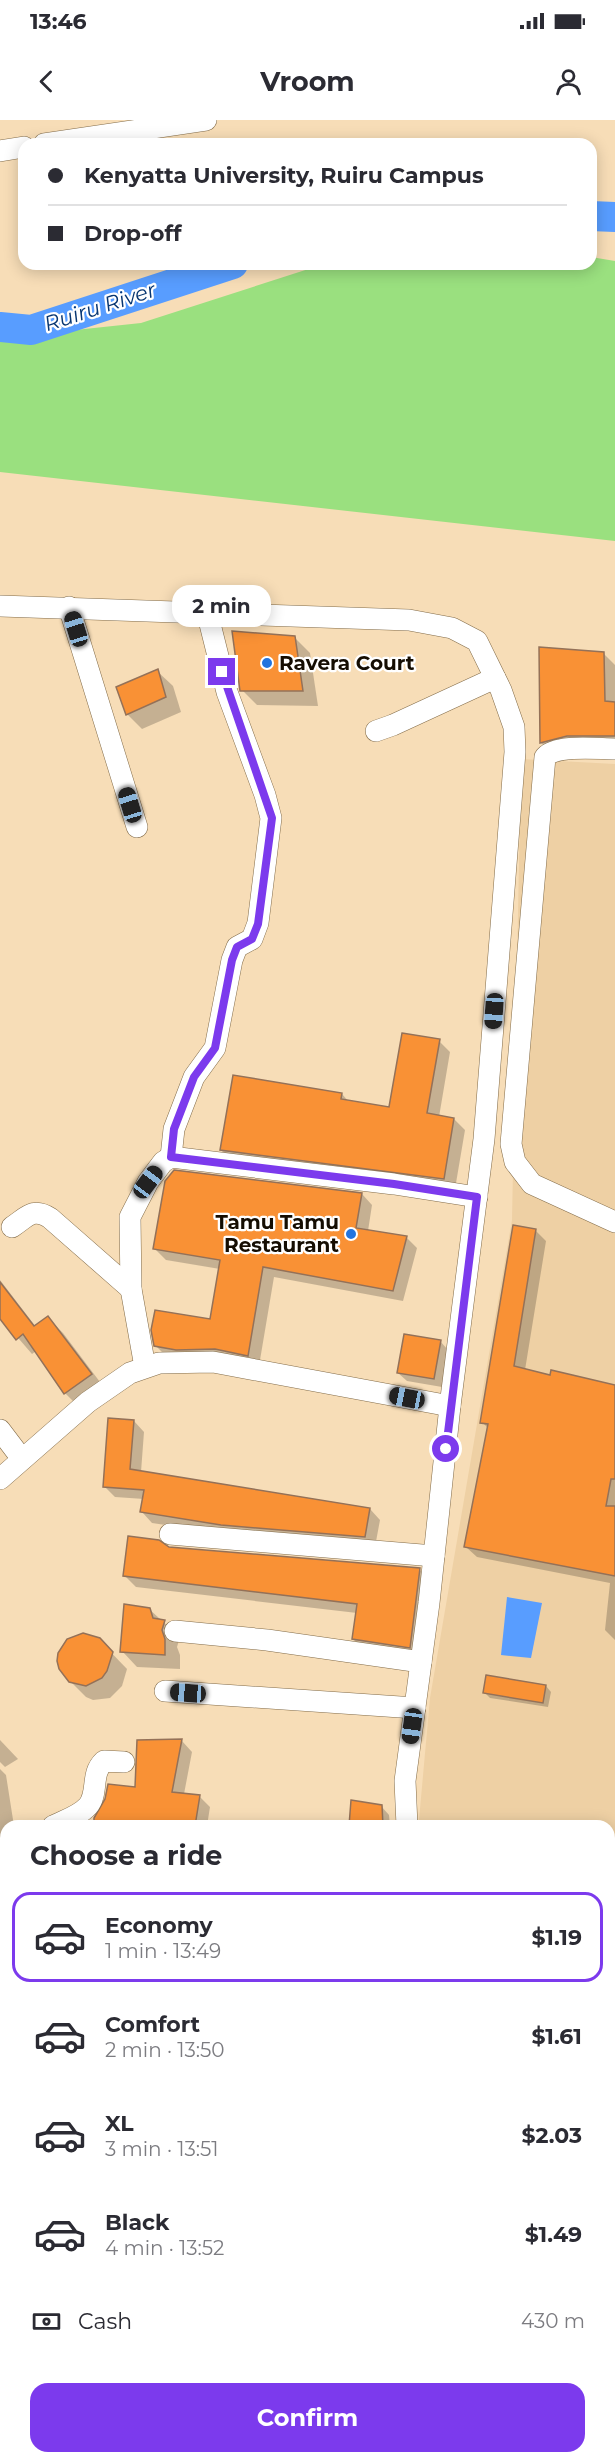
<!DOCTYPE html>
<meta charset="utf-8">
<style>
:root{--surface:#fff;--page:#f7f7f7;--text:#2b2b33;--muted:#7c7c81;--line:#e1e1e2;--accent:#7c3aed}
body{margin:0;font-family:Montserrat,sans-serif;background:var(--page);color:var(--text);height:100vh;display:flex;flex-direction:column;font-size:22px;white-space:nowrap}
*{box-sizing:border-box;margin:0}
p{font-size:20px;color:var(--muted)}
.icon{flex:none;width:33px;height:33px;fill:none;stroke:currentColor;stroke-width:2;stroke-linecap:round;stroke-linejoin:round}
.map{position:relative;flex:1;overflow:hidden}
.sheet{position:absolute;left:0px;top:1700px;width:615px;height:644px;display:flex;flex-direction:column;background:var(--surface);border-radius:18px 18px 0 0;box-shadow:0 3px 15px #0003}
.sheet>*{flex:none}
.hud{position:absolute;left:18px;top:18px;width:579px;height:132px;border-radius:18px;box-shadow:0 3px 15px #0003;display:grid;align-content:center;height:132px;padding:0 30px;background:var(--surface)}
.end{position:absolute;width:27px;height:27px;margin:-14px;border:8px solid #7c3aed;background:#fff;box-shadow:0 0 0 3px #fff}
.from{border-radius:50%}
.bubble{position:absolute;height:42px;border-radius:18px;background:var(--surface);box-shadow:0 3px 15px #0003;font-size:20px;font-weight:700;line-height:42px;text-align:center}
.car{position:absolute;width:18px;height:36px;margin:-18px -9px;border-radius:8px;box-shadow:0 0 4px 2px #0007;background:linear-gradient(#222 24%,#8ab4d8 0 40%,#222 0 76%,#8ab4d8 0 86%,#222 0)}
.hud b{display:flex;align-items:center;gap:21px;height:57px;font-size:22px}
.hud b+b{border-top:2px solid var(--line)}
.hud i{width:15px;height:15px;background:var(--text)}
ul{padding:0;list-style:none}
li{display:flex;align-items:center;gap:18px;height:90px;margin:0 12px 9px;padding:0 18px;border:3px solid transparent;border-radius:18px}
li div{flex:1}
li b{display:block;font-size:22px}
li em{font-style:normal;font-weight:700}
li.on{border-color:var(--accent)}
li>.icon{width:54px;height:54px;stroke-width:1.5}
h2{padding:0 30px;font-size:27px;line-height:72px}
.pay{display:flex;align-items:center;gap:15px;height:66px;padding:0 30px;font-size:22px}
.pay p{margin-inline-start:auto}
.primary-button{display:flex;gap:12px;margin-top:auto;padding:12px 30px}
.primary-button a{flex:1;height:69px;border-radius:18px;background:var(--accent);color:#fff;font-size:24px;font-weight:700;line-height:69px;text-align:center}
.status{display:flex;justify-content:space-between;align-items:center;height:42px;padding:0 30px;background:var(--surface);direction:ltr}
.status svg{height:16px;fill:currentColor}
header{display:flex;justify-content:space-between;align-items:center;height:78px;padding:0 30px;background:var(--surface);font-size:27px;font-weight:700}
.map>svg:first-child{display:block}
.built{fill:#eed0a4}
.green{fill:#9ae07f}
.water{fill:#589dff}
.shadow{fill:#0003}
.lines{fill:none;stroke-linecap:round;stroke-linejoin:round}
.river{stroke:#589dff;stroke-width:30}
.building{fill:#f99135;stroke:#947158;stroke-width:1.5}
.minor-casing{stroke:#836c49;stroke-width:22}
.minor{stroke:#fff;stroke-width:21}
.rail-casing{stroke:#6a5b46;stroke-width:7}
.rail{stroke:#fff;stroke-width:4.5;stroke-dasharray:14;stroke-linecap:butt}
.route{stroke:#7c3aed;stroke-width:8}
.poi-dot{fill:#2274df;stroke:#fff;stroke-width:2}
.labels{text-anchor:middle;stroke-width:4.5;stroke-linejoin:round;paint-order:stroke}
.poi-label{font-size:20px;font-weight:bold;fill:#150d02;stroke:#fff;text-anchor:start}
.water-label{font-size:21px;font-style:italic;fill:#063571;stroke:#fff}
</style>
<div class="status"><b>13:46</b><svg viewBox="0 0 49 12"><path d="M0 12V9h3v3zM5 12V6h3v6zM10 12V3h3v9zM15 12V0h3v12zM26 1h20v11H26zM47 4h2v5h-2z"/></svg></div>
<header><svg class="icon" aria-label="back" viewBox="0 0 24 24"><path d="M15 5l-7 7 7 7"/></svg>Vroom<svg class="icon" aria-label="person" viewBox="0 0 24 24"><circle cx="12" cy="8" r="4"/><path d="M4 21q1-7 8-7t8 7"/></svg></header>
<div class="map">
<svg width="615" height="2342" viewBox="0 0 615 2342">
<rect width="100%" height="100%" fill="#f7ddb7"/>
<path class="built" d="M 521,639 L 615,644 L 615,1814 L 609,1811 L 609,1706 L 429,1706 L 419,1700 L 430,1578 L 512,1100 Z"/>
<path class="green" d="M 591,137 L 615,141 L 615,421 L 0,352 L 0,218 L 141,203 L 324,144 L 591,144 Z"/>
<path class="water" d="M 507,1477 L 542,1483 L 531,1538 L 501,1535 Z"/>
<g class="shadow">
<path d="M 294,517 L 310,533 L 318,586 L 257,585 L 242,570 Z"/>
<path d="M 541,529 L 604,534 L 615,545 L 615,626 L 552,634 L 541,623 Z"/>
<path d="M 157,551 L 173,566 L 181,592 L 142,609 L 127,594 Z"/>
<path d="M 439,921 L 450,932 L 439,997 L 454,999 L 465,1010 L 455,1069 L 232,1041 L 221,1030 L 342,974 L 349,982 L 390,989 Z"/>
<path d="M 362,1074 L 372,1085 L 368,1111 L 406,1117 L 417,1128 L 403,1181 L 274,1157 L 259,1246 L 167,1237 L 156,1226 L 211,1200 L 220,1149 L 166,1140 L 155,1129 Z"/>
<path d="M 535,1110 L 546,1121 L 525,1250 L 551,1257 L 615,1266 L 615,1520 L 605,1510 L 610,1463 L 477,1437 L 466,1427 L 489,1309 L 482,1302 Z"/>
<path d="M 0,1160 L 36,1207 L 48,1198 L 63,1213 L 106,1270 L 80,1288 L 65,1273 L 36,1231 L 32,1234 L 0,1197 Z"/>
<path d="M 440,1221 L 448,1230 L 442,1267 L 407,1261 L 398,1253 Z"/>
<path d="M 134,1301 L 144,1312 L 141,1352 L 370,1389 L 380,1400 L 375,1427 L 233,1415 L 152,1403 L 142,1392 L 144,1379 L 115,1377 L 104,1366 Z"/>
<path d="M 168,1428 L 419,1449 L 430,1460 L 421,1538 L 364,1530 L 353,1519 L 357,1493 L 136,1467 L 125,1456 Z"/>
<path d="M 149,1489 L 180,1517 L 177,1527 L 180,1535 L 180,1549 L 137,1547 L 122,1531 Z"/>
<path d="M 74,1516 L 91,1516 L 99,1520 L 127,1549 L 122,1566 L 110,1578 L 93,1580 L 86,1577 L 70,1561 L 68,1520 Z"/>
<path d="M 546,1566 L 551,1572 L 548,1587 L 490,1578 L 484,1572 Z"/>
<path d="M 0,1620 L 18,1639 L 5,1647 L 0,1642 Z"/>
<path d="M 182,1621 L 192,1632 L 184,1674 L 199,1676 L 210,1687 L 207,1706 L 95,1706 L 136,1669 Z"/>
<path d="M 0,1649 L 6,1655 L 14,1706 L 6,1706 L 6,1728 L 0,1730 Z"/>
<path d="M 381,1686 L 389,1695 L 390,1706 L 351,1706 Z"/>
<path d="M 609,1981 L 615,1981 L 615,2077 L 609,2076 Z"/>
</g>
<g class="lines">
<g class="river">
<path d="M 591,96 L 615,97"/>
<path d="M 0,207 L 31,210 L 233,144"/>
</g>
</g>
<g class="building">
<path d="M 232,511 L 295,516 L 303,571 L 240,571 Z"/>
<path d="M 539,527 L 604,532 L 605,581 L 615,582 L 615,616 L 567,616 L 540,623 Z"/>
<path d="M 158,549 L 166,577 L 126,595 L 116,567 Z"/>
<path d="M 402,913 L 440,919 L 427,993 L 454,998 L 444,1059 L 220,1030 L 233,955 L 342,973 L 341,979 L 389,987 Z"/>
<path d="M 174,1050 L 362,1073 L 356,1108 L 407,1116 L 393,1171 L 263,1147 L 248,1236 L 215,1229 L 176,1230 L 154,1226 L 151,1210 L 155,1190 L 210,1199 L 220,1140 L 153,1129 L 165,1061 Z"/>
<path d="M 513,1105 L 536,1109 L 514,1246 L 550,1255 L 551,1250 L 615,1265 L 615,1359 L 611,1359 L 606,1386 L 615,1386 L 615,1456 L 464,1427 L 488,1304 L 480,1303 Z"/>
<path d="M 0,1162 L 34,1206 L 48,1196 L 92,1254 L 64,1274 L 23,1214 L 16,1220 L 0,1199 Z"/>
<path d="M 404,1214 L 441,1220 L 434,1259 L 397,1253 Z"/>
<path d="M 108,1298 L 134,1300 L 130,1349 L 370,1388 L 365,1417 L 221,1405 L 140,1392 L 144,1370 L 103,1367 Z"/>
<path d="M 128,1416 L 159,1420 L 169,1427 L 420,1448 L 410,1528 L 352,1519 L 357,1484 L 123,1456 Z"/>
<path d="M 124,1484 L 150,1488 L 153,1498 L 165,1500 L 162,1510 L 165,1519 L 165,1535 L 120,1532 Z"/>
<path d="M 83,1513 L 100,1518 L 113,1532 L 107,1551 L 102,1558 L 86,1566 L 69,1562 L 59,1549 L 57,1541 L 58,1533 L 67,1519 Z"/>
<path d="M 486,1555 L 546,1565 L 543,1583 L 483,1573 Z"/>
<path d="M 182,1619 L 172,1672 L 200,1675 L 195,1706 L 94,1706 L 94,1698 L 105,1679 L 108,1664 L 135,1667 L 137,1620 Z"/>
<path d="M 351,1680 L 382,1685 L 383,1706 L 349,1706 Z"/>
</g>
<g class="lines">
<g class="minor-casing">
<g id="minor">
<path d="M 44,24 L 206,0"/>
<path d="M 0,31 L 24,27"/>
<path d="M 0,486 L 409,500 L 452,508 L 477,521 L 501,570 L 514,607 L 515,632 L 484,1019 L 450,1286 L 429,1483 L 405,1661 L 407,1706"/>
<path d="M 69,487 L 137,707"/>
<path d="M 376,611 L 393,605 L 495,558"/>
<path d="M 615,629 C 597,629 557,624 545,637 L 511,1024 L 515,1042 L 532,1064 L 615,1102"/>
<path d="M 171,1037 L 174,1009 L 194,957 L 215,928 L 232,840 L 237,827 L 252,819 L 258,803 L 271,698 L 265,675 L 227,572 L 207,492"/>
<path d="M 12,1107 C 27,1097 33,1087 50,1098 L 131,1169"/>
<path d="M 145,1247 L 131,1169 L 130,1097 L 148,1062 L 163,1042 L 171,1037 L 394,1064 L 477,1077"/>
<path d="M 0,1310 L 22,1339"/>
<path d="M 0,1359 L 88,1282 L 130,1253 L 159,1243 L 213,1242 L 450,1286"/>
<path d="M 170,1414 L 434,1436"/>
<path d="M 175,1511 L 267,1520 L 421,1542"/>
<path d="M 165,1571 L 415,1588"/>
<path d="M 53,1706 C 65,1700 79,1696 88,1686 C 99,1673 90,1654 104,1641 L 124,1642"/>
<path d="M 0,1730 L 6,1728"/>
<path d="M 0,1831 L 6,1830"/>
<path d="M 609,1847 L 615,1850"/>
<path d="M 609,2091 L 615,2091"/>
<path d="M 609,2146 L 615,2146"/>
<path d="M 444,2337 L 449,2342"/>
<path d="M 92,2342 L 92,2337"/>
<path d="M 195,2342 L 195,2337"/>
<path d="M 283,2342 L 283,2337"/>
<path d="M 362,2342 L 362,2337"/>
</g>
</g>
<use href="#minor" class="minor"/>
<g class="rail-casing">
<g id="rail">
<path d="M 609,2149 L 615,2148"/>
<path d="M 0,2224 L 6,2221"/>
</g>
</g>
<use href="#rail" class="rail"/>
</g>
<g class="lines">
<path class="route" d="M 222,552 L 272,698 L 258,804 L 252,819 L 237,827 L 232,840 L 215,928 L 194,957 L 174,1009 L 171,1037 L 394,1064 L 477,1077 L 446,1329"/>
</g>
<g class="poi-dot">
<circle cx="267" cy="543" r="6"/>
<circle cx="351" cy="1114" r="6"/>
</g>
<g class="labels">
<g class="poi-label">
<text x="279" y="550">Ravera Court</text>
<text x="339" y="1109" text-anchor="end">Tamu Tamu<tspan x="339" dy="23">Restaurant</tspan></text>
</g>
<g class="water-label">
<text transform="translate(100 187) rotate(-18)" y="7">Ruiru River</text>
</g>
</g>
</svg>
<i class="end from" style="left:446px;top:1329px"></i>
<i class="end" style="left:222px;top:552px"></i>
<div class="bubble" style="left:172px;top:465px;width:99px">2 min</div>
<i class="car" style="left:76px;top:509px;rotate:343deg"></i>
<i class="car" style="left:130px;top:685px;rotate:343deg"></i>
<i class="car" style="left:494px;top:891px;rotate:184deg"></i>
<i class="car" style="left:148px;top:1062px;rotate:37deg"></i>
<i class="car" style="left:407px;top:1278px;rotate:281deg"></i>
<i class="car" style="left:188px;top:1573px;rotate:274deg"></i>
<i class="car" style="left:412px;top:1606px;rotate:188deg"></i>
<div class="hud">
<b><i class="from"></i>Kenyatta University, Ruiru Campus</b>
<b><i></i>Drop-off</b>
</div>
<section class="sheet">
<h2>Choose a ride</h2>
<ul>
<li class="on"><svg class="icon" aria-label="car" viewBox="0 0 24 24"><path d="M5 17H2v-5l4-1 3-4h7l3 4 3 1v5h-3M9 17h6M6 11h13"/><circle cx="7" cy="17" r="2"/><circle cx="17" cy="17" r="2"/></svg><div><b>Economy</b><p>1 min · 13:49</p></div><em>$1.19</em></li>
<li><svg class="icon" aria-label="car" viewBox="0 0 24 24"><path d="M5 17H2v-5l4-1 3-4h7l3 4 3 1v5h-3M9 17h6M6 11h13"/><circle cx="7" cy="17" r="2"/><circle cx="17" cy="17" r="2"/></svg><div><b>Comfort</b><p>2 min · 13:50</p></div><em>$1.61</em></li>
<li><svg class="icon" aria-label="car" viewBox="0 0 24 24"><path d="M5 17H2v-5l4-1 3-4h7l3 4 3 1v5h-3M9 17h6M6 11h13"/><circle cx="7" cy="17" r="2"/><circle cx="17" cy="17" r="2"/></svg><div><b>XL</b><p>3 min · 13:51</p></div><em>$2.03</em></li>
<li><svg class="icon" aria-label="car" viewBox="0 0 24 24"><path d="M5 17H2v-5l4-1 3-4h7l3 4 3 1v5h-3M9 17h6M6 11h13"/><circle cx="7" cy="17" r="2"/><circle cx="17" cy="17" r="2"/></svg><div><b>Black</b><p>4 min · 13:52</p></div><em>$1.49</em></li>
</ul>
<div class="pay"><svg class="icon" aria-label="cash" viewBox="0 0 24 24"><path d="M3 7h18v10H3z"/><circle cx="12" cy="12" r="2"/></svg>Cash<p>430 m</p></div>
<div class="primary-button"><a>Confirm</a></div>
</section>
</div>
